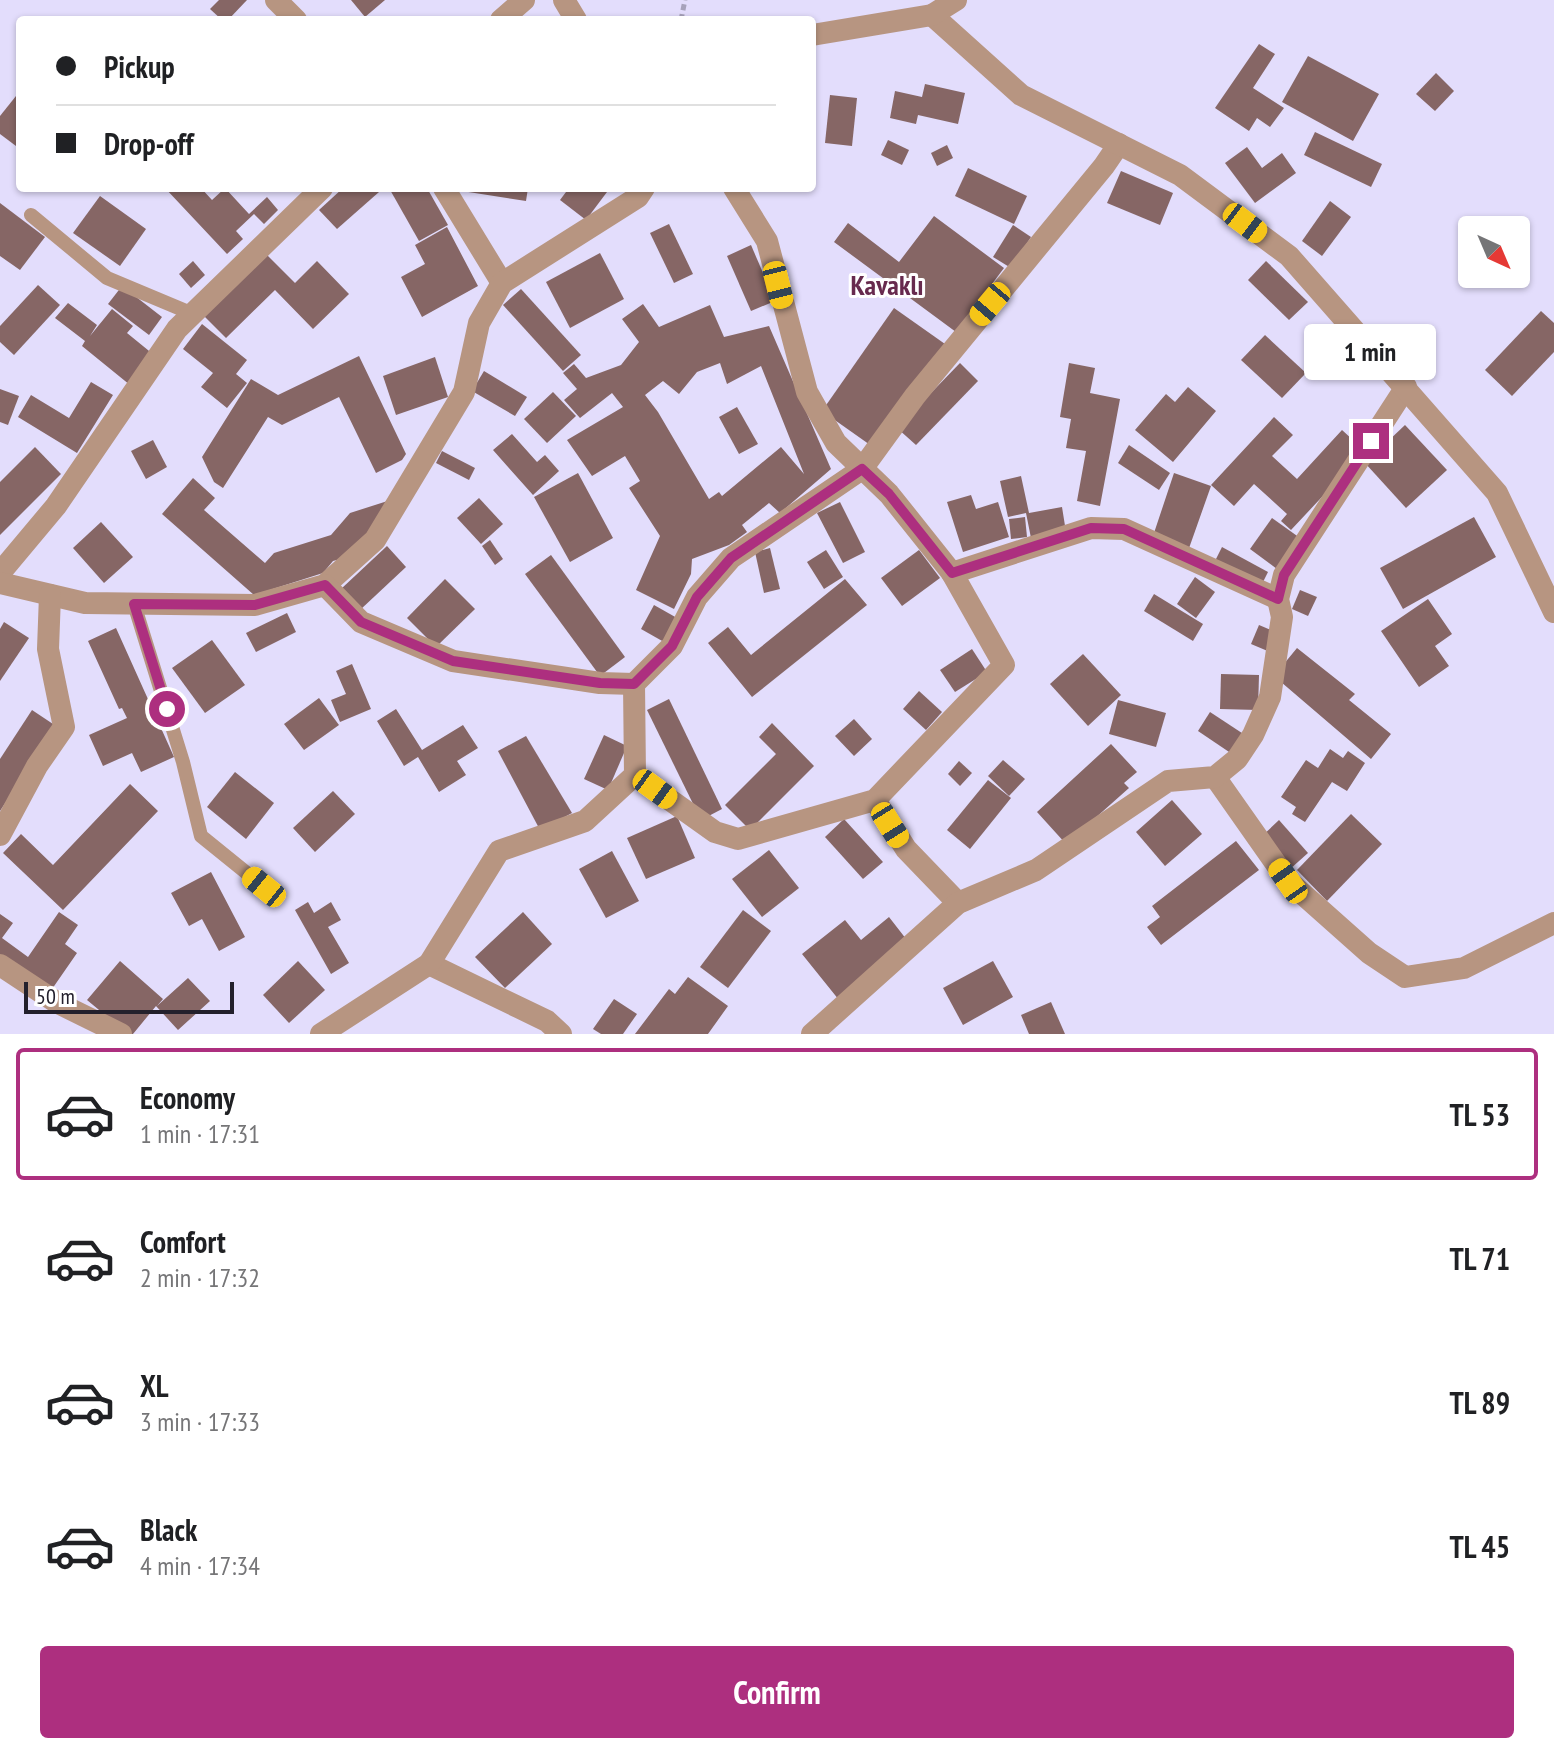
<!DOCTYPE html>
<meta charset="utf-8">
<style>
:root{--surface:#fff;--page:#f2f2f2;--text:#202124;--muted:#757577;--line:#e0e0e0;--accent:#ad2f7f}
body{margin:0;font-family:"PT Sans Narrow",sans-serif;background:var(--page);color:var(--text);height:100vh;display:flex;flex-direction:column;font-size:30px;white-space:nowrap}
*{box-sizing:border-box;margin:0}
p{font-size:26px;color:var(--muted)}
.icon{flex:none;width:44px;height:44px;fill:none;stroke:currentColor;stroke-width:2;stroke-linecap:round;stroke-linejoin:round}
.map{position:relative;height:1034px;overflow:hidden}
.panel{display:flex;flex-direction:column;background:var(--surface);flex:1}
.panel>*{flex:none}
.guide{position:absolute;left:16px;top:16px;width:800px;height:176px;border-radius:8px;box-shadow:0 2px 6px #0004;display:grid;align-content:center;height:176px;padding:0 40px;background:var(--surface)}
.needle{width:52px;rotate:136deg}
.fabs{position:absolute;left:1458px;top:216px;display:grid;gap:16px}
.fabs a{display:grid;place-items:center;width:72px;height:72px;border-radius:8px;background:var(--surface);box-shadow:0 2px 6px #0004;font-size:40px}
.scale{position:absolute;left:24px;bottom:20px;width:210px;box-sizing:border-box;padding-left:8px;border:4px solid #23202c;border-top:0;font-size:22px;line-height:28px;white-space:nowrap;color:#23202c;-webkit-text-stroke:6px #fff;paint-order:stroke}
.end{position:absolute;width:36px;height:36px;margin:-18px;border:10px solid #ad2f7f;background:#fff;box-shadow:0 0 0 4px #fff}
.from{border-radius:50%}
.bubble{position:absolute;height:56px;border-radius:8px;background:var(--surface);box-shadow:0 2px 6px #0004;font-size:26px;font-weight:600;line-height:56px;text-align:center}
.car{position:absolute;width:24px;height:48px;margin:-24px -12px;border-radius:10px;box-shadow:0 0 6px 2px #0007;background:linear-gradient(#f5c518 24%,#345 0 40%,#f5c518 0 76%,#345 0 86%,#f5c518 0)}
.guide b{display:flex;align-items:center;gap:28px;height:76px;font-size:30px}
.guide b+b{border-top:2px solid var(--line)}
.guide i{width:20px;height:20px;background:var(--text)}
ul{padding:14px 0 0;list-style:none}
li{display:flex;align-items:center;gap:24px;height:132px;margin:0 16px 12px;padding:0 24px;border:4px solid transparent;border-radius:8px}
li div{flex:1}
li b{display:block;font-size:30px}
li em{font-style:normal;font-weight:600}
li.current{border-color:var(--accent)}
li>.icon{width:72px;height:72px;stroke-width:1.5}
.button{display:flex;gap:16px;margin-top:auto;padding:16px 40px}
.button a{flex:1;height:92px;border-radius:8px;background:var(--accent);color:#fff;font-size:32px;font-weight:600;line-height:92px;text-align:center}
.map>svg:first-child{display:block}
.building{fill:#866665;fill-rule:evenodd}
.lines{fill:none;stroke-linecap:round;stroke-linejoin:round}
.path{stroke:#a7a2bb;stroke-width:5;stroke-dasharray:6 4;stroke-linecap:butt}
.service{stroke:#b79581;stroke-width:14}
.minor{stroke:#b79581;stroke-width:22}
.tertiary{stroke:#b79581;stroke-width:22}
.route{stroke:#ad2f7f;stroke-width:10}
.labels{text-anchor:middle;stroke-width:6;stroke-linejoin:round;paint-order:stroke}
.quarter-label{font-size:28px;font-weight:bold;fill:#672a4e;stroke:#fff}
</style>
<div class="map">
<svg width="1554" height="1034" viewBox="0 0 1554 1034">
<rect width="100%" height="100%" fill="#e3ddfc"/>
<g class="building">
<path d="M 219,0 L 247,0 L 228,20 L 222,20 L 210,9 Z"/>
<path d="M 351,0 L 385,0 L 365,17 Z"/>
<path d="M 1259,44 L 1275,54 L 1253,88 L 1284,108 L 1270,127 L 1257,118 L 1249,131 L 1215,108 Z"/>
<path d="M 1308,56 L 1379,94 L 1353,141 L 1282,102 Z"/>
<path d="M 1436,73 L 1454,91 L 1435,111 L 1416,94 Z"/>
<path d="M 925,84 L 965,93 L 958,124 L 918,115 L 916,124 L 890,118 L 895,91 L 922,97 Z"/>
<path d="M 20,91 L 20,149 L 0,134 L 0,116 Z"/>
<path d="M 830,95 L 857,98 L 852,146 L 825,143 Z"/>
<path d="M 1315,132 L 1382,164 L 1371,187 L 1304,155 Z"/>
<path d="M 888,140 L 909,150 L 902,165 L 881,155 Z"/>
<path d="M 947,145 L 953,158 L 937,166 L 931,153 Z"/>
<path d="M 1247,147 L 1262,168 L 1282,153 L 1296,173 L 1255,203 L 1225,163 Z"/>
<path d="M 968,168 L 1027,196 L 1014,224 L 955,196 Z"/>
<path d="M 1121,171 L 1173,193 L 1160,225 L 1107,203 Z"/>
<path d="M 165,188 L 201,188 L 212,200 L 225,188 L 249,214 L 267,197 L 278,210 L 264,224 L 254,214 L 236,231 L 243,239 L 227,254 Z"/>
<path d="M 343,188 L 375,188 L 379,192 L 337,229 L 319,210 Z"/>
<path d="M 389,188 L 427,188 L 448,225 L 419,241 Z"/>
<path d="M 462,188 L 528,188 L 526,201 L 462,191 Z"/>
<path d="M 569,188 L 610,188 L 586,220 L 560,200 Z"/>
<path d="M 100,196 L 146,229 L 120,266 L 73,233 Z"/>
<path d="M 1330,201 L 1351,217 L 1322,256 L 1302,241 Z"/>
<path d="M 0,203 L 45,237 L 20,270 L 0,256 Z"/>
<path d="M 934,216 L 1004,268 L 956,332 L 834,242 L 848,223 L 899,262 Z"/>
<path d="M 669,224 L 693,274 L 674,283 L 650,233 Z"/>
<path d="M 1013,225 L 1031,237 L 1011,268 L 993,257 Z"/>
<path d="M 447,227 L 478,286 L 422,317 L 401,277 L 425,264 L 415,245 Z"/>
<path d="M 751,245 L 775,301 L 751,311 L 727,256 Z"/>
<path d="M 600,253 L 624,299 L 570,328 L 546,282 Z"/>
<path d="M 266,254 L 295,283 L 317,261 L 349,294 L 313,329 L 275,290 L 226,338 L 203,315 Z"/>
<path d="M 193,261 L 205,275 L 191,288 L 179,274 Z"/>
<path d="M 1266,261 L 1308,302 L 1289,320 L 1248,280 Z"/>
<path d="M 38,285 L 60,305 L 14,355 L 0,342 L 0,326 Z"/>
<path d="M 122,286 L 162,317 L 149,335 L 108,304 Z"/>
<path d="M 521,289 L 581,355 L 563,371 L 503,305 Z"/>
<path d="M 68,303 L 97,325 L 90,336 L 112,309 L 133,326 L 127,333 L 154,355 L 130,385 L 82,346 L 85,341 L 55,318 Z"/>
<path d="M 643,304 L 659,327 L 710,305 L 724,337 L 769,326 L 831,469 L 780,513 L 769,503 L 742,525 L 747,532 L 729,545 L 692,559 L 691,574 L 674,609 L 636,590 L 660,536 L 629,488 L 640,481 L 625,456 L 592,476 L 567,440 L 623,407 L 612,393 L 580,418 L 564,400 L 577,389 L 563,373 L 574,364 L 586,378 L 621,365 L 639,342 L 622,319 ZM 720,363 L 727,384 L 761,366 L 804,474 L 781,447 L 722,496 L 719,492 L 709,499 L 658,412 L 645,395 L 663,381 L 679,394 L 697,372 Z"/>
<path d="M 894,308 L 945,344 L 873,447 L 822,411 Z"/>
<path d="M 1541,311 L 1554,323 L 1554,352 L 1512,396 L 1485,370 Z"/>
<path d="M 202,324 L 247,360 L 236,374 L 247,383 L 227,408 L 201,387 L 213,373 L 183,349 Z"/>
<path d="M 1265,335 L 1306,373 L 1282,398 L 1241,360 Z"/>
<path d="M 359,356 L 406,454 L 402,460 L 376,473 L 339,397 L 282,425 L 268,417 L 223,488 L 214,482 L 202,457 L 251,379 L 278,395 Z"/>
<path d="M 435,357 L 448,397 L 396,415 L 383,376 Z"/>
<path d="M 960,363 L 978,381 L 916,445 L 897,428 Z"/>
<path d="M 1069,363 L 1095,368 L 1090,393 L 1120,399 L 1100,506 L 1077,501 L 1086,451 L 1066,448 L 1071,419 L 1060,417 Z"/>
<path d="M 484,371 L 527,397 L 515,416 L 472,391 Z"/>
<path d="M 91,382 L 113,395 L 77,453 L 18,417 L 31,395 L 69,418 Z"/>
<path d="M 1188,387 L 1216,411 L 1173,462 L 1135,430 L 1166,394 L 1175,402 Z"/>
<path d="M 0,389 L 19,396 L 8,425 L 0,422 Z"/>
<path d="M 553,392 L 576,416 L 547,443 L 524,419 Z"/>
<path d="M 737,407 L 758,444 L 739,454 L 719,417 Z"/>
<path d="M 1274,417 L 1293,435 L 1272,456 L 1297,479 L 1342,430 L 1365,451 L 1291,530 L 1281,521 L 1287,514 L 1254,484 L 1234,506 L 1211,485 Z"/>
<path d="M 1405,425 L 1447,470 L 1406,508 L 1365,463 Z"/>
<path d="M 512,434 L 537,462 L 545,455 L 559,471 L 533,495 L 493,450 Z"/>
<path d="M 153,440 L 167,467 L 146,479 L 131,451 Z"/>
<path d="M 1129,445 L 1170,473 L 1159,490 L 1118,463 Z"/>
<path d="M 35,447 L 61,474 L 0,535 L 0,482 Z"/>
<path d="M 442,451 L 475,468 L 469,480 L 436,463 Z"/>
<path d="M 578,473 L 613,538 L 570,562 L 534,497 Z"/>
<path d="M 1174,473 L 1211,486 L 1188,551 L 1152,539 Z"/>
<path d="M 1021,476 L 1029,513 L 1062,507 L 1066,532 L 1031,538 L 1026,513 L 1008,517 L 1000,481 Z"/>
<path d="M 193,478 L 215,498 L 204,510 L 265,563 L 274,553 L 331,535 L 350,513 L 400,497 L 348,557 L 333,561 L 323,573 L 254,595 L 162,514 Z"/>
<path d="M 971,495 L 976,509 L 998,502 L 1009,537 L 963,552 L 947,502 Z"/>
<path d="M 479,498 L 503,524 L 481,544 L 457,518 Z"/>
<path d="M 840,502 L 865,552 L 843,563 L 817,513 Z"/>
<path d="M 1025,517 L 1027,537 L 1011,539 L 1009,519 Z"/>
<path d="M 1474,517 L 1496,557 L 1403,609 L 1380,568 Z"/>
<path d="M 1272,518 L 1300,538 L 1277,569 L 1250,549 Z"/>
<path d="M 101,522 L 133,557 L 104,583 L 73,548 Z"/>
<path d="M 490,540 L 503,559 L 495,565 L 482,546 Z"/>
<path d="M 387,546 L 406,567 L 360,610 L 341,589 Z"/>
<path d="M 1222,547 L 1268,572 L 1261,586 L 1215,561 Z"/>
<path d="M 770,548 L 780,589 L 764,593 L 755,552 Z"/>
<path d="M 826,550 L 843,577 L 824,589 L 807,562 Z"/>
<path d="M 919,550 L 940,578 L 902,606 L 881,578 Z"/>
<path d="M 551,555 L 625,657 L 600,676 L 525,574 Z"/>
<path d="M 1195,577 L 1215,592 L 1196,618 L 1177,604 Z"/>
<path d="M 445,579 L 475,609 L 436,647 L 407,618 Z"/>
<path d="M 845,579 L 867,605 L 752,697 L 708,643 L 728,627 L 751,655 Z"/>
<path d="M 1300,590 L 1317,597 L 1308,616 L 1292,609 Z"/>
<path d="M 1154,594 L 1203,624 L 1193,641 L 1144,611 Z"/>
<path d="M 1428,599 L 1452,634 L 1435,646 L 1449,666 L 1419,687 L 1381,631 Z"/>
<path d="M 654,605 L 677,618 L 664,642 L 641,629 Z"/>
<path d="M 287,613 L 296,632 L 256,652 L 246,633 Z"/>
<path d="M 4,622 L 29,638 L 0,681 L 0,629 Z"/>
<path d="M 1259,625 L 1278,633 L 1270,652 L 1251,644 Z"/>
<path d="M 116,628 L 174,757 L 141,772 L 132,753 L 103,766 L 89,735 L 127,718 L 122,708 L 119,709 L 88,641 Z"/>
<path d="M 212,640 L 245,685 L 205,713 L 172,668 Z"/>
<path d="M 1297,648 L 1355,694 L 1349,700 L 1391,734 L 1371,759 L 1274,676 Z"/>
<path d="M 972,649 L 987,672 L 955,692 L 940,670 Z"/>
<path d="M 1083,654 L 1121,695 L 1088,726 L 1050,684 Z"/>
<path d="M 352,664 L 371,709 L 340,722 L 331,700 L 346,694 L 336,671 Z"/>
<path d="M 1221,674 L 1259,675 L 1258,710 L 1220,709 Z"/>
<path d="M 919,691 L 942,712 L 926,730 L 903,709 Z"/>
<path d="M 319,698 L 339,725 L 304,750 L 284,724 Z"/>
<path d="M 669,699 L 722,809 L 701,820 L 647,710 Z"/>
<path d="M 1118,700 L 1166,713 L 1156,747 L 1109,734 Z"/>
<path d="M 396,709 L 422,750 L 463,725 L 478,748 L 457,761 L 466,775 L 439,792 L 418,757 L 404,766 L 377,721 Z"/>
<path d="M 32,710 L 56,726 L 0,811 L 0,759 Z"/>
<path d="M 1210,712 L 1248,737 L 1235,756 L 1198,731 Z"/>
<path d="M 854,719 L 872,739 L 854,756 L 835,736 Z"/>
<path d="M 772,723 L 814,766 L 750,830 L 725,805 L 776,754 L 759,737 Z"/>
<path d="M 604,735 L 627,746 L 608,790 L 584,779 Z"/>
<path d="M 526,736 L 572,813 L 540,830 L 498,751 Z"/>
<path d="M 1111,744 L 1137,772 L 1124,783 L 1129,788 L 1066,844 L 1037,812 Z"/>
<path d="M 1330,749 L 1343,758 L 1348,751 L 1365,763 L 1347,791 L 1332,782 L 1305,822 L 1292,814 L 1296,807 L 1281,797 L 1306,760 L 1318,768 Z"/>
<path d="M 1003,760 L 1025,779 L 1009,796 L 988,776 Z"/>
<path d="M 959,761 L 972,773 L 960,786 L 948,774 Z"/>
<path d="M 235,772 L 274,803 L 246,839 L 207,807 Z"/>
<path d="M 988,780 L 1011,798 L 970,849 L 947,830 Z"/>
<path d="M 130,784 L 158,811 L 63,910 L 3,853 L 21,834 L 53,865 Z"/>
<path d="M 333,791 L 355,814 L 315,852 L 293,828 Z"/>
<path d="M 1172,800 L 1202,834 L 1165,866 L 1136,832 Z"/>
<path d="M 1351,814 L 1382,844 L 1327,901 L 1297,870 Z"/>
<path d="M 677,816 L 695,858 L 646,879 L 627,838 Z"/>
<path d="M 844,819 L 883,862 L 863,879 L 825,837 Z"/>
<path d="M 1279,820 L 1308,853 L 1289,870 L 1260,838 Z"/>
<path d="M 1236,841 L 1259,870 L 1161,945 L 1147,927 L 1160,917 L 1152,906 Z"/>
<path d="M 769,850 L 799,888 L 762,917 L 732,879 Z"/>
<path d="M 612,851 L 639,901 L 606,918 L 579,869 Z"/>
<path d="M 211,872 L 245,937 L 219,951 L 202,919 L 189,926 L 171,893 Z"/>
<path d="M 308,902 L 314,913 L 331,902 L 341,920 L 328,927 L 349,963 L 331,974 L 295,910 Z"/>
<path d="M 743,910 L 771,931 L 728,988 L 700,967 Z"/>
<path d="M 59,912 L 78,925 L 65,944 L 77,953 L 50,992 L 0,957 L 0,914 L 13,923 L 2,938 L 28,957 Z"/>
<path d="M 523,912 L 552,944 L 505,988 L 475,957 Z"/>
<path d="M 889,917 L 910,944 L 839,1000 L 802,954 L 845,920 L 861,940 Z"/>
<path d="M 120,961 L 163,999 L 157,1006 L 188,978 L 210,1001 L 178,1030 L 156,1006 L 133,1034 L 128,1034 L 87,1000 Z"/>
<path d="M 298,961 L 325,990 L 289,1023 L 263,995 Z"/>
<path d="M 993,961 L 1013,997 L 963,1025 L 943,988 Z"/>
<path d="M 688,977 L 728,1006 L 708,1034 L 635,1034 L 669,989 L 675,994 Z"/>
<path d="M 614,999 L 637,1014 L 623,1034 L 601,1034 L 593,1029 Z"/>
<path d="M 1051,1002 L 1065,1034 L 1029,1034 L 1021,1015 Z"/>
</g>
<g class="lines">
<path class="path" d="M 681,20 L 685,0"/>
<g class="service">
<path d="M 31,215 L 107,278 L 193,314"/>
<path d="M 134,604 L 183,762 L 201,836 L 264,887"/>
</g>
<g class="minor">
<path d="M 276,0 L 296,20"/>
<path d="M 501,20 L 524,0"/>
<path d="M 444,188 L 502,283"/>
<path d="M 0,573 L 56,506 L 177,329 L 322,188"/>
<path d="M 952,573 L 1091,528 L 1124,529 L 1278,599"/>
<path d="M 0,583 L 85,603 L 255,605 L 325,585 L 375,540 L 464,392 L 479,323 L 502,283 L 638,197 L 644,188"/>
<path d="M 325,585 L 361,622 L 453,661 L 600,683 L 634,684"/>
<path d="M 635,775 L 715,832 L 738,839 L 875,800 L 1004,665 L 952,573 L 889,494 L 836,443 L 807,392 L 767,241 L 734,188"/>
<path d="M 1215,777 L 1288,881 L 1369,953 L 1405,977 L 1464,968 L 1554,923"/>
<path d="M 875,800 L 906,849 L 958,903"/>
<path d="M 0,835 L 37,766 L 64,727 L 48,649 L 50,595"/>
<path d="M 429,964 L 547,1021 L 561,1034"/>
<path d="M 0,965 L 56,1002 L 121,1034"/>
<path d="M 321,1034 L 429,964 L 499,851 L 585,821 L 635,775 L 634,684 L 672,646 L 697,597 L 731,558 L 862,469 L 915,396 L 1104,166 L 1119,144"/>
<path d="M 812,1034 L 958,903 L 1036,870 L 1168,781 L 1215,777 L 1237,759 L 1253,735 L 1270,697 L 1282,617 L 1278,599 L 1284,575 L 1406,387"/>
</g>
<g class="tertiary">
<path d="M 564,0 L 576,20"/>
<path d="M 932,15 L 1021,95 L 1180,175 L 1289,256 L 1497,493 L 1554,612"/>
<path d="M 812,35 L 932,15 L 956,0"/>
</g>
</g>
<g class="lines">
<path class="route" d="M 167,709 L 134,604 L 255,605 L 325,585 L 361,622 L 453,661 L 600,683 L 634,684 L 672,646 L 697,597 L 731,558 L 862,469 L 889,494 L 952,573 L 1091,528 L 1124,529 L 1278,599 L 1284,575 L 1371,441"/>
</g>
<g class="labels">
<g class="quarter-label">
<text x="887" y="295">Kavaklı</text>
</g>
</g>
</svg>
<div class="fabs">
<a><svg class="needle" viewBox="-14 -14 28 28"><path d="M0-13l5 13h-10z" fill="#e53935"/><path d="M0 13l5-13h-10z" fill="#757577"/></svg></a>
</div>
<div class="scale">50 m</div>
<i class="end from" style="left:167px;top:709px"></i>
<i class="end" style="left:1371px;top:441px"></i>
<div class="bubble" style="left:1304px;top:324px;width:132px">1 min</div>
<i class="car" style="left:1245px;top:223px;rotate:127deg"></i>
<i class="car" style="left:778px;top:285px;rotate:166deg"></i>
<i class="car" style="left:990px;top:304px;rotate:220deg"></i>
<i class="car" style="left:655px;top:789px;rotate:126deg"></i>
<i class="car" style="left:890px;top:825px;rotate:148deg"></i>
<i class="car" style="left:1288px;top:881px;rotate:325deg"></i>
<i class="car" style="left:264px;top:887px;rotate:309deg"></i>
<div class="guide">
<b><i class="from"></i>Pickup</b>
<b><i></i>Drop-off</b>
</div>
</div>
<section class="panel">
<ul>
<li class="current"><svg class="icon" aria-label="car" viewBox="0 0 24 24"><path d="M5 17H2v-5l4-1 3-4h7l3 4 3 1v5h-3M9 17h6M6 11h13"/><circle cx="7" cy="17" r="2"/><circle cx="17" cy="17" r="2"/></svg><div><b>Economy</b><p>1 min · 17:31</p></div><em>TL 53</em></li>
<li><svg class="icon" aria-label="car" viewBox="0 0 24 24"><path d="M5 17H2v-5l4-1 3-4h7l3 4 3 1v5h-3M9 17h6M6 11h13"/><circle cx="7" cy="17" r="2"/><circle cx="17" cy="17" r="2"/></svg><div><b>Comfort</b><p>2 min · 17:32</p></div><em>TL 71</em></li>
<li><svg class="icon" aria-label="car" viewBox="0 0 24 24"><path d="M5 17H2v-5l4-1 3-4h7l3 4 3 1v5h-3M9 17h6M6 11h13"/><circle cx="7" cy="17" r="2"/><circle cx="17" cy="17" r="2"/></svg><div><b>XL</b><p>3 min · 17:33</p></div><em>TL 89</em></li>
<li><svg class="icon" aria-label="car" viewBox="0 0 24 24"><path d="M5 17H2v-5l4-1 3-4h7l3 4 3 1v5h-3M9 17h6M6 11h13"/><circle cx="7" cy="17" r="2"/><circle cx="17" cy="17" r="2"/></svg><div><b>Black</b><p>4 min · 17:34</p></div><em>TL 45</em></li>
</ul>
<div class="button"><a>Confirm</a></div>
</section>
